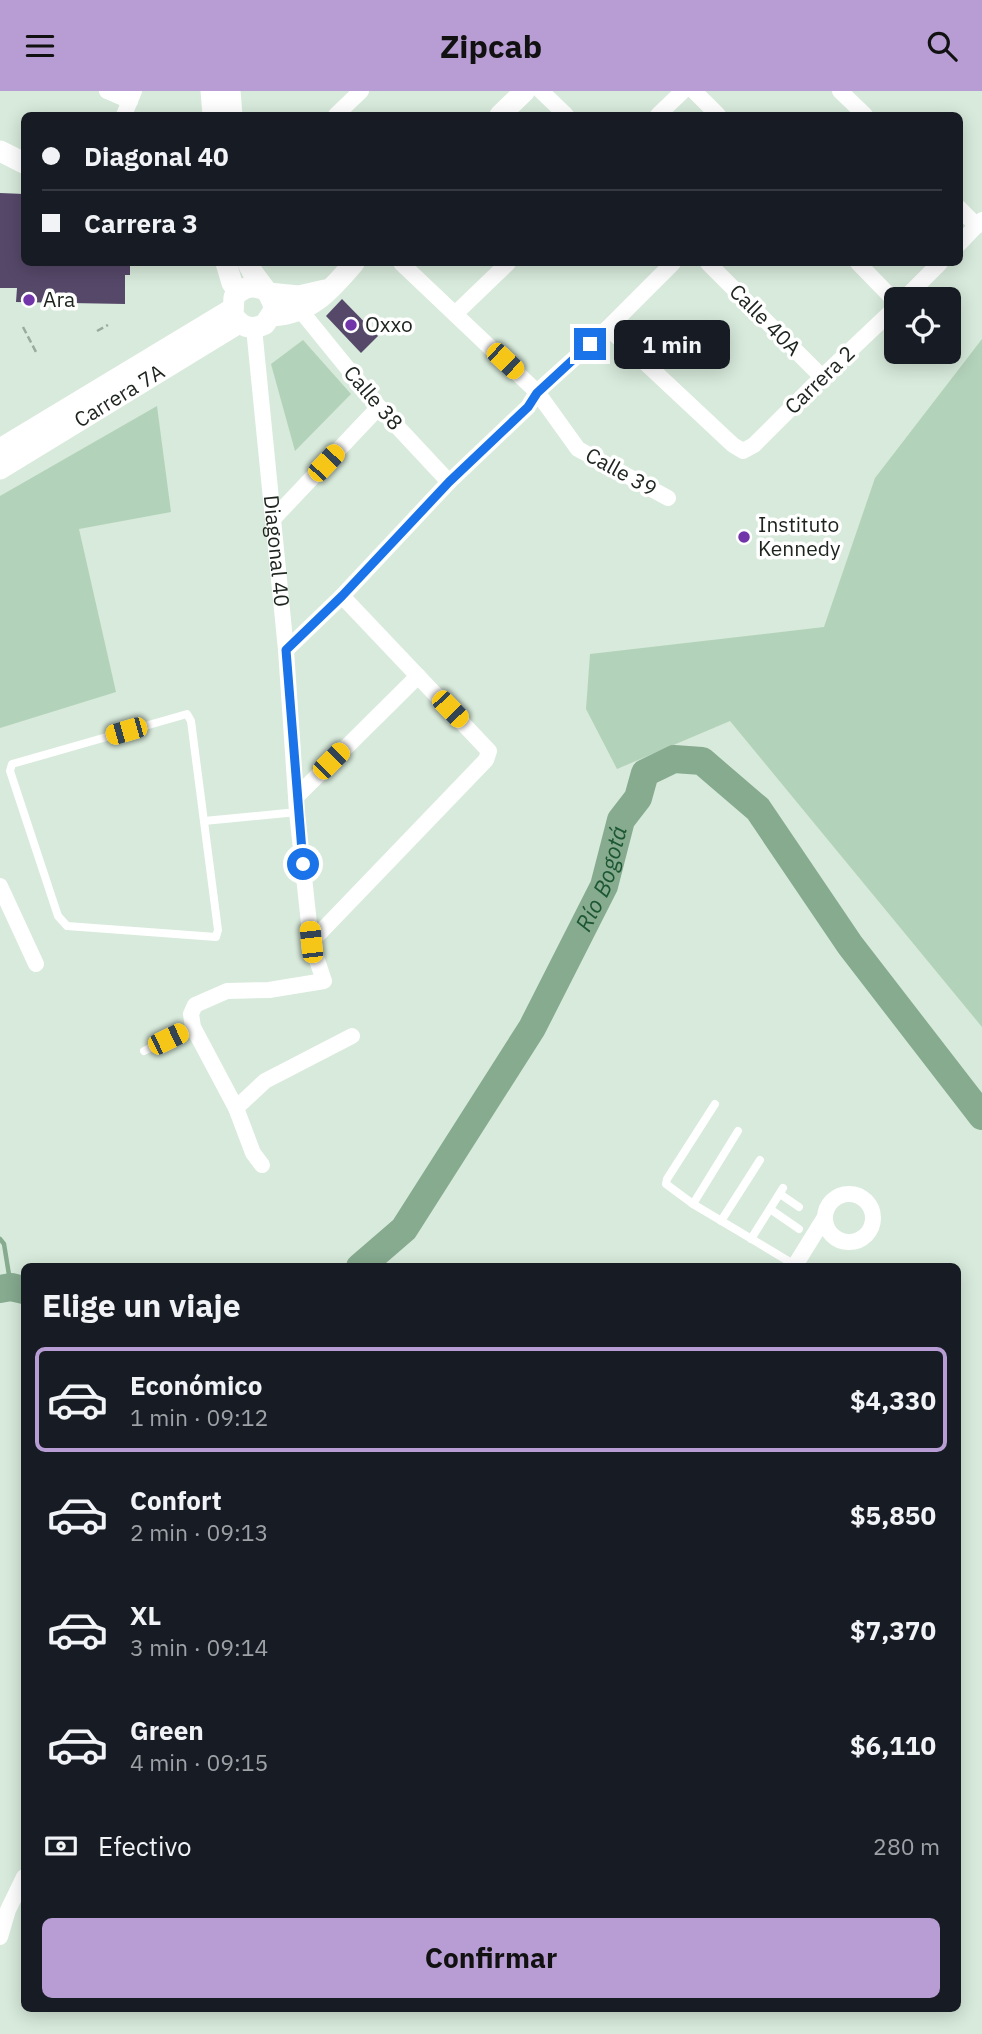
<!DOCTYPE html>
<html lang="es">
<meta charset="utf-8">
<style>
:root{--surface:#171b24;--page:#20242c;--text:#f1f3f6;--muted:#9ea1a6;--line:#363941;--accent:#b79dd3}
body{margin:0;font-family:"IBM Plex Sans",sans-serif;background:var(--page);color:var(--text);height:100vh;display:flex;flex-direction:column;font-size:26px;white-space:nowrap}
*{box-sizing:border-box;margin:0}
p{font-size:23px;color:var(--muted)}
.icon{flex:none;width:38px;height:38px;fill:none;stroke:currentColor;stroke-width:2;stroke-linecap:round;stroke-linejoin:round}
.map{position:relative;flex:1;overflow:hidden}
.details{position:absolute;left:21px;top:1172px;width:940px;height:749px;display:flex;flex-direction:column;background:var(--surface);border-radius:10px;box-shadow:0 4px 18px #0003}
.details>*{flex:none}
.top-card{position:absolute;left:21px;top:21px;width:942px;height:154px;border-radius:10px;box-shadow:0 4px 18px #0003;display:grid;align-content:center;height:154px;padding:0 21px;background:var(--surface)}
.controls{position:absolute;left:884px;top:196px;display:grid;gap:14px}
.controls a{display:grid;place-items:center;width:77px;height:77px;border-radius:10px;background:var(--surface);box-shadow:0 4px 18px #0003;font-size:35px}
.end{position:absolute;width:32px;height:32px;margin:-16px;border:9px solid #1a73e8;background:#fff;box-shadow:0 0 0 4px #fff}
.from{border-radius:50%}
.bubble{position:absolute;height:49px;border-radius:10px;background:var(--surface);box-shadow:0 4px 18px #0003;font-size:23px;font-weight:700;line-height:49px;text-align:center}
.car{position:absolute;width:21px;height:42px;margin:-21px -10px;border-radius:9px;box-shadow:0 0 5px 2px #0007;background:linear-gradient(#f5c518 24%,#345 0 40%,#f5c518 0 76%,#345 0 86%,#f5c518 0)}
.top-card b{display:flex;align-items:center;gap:24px;height:66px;font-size:26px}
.top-card b+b{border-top:2px solid var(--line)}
.top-card i{width:18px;height:18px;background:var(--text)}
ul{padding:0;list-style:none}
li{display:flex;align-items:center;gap:21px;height:105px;margin:0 14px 10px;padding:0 7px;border:4px solid transparent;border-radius:10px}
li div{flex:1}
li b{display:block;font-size:26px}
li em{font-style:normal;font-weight:700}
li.active{border-color:var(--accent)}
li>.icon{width:63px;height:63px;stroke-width:1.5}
h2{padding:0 21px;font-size:32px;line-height:84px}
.pay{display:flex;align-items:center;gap:18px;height:77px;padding:0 21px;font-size:26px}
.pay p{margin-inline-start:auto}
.action{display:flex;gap:14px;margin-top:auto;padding:14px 21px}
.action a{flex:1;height:80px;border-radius:10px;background:var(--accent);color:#111;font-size:28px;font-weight:700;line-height:80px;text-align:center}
header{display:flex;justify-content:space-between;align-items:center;height:91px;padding:0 21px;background:var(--accent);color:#111;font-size:32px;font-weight:700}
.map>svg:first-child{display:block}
.green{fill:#b3d2ba}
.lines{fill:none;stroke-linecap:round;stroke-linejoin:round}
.stream{stroke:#86ab8f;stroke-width:4.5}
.river{stroke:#86ab8f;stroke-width:28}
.building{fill:#564869}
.path{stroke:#9aaa9d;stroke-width:2.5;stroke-dasharray:7 3.5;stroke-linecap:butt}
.lane{stroke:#fff;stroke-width:8}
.street{stroke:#fff;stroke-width:16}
.secondary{stroke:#fff;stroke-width:21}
.route{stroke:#1a73e8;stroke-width:9}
.poi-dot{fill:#7134a9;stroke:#fff;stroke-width:2.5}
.labels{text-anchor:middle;stroke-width:7;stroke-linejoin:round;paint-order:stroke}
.poi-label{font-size:21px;fill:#1d241e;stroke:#fff;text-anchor:start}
.street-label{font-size:21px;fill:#1d241e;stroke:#fff}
.water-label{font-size:23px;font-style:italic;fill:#1d5732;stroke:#fff}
</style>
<header><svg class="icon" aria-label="menu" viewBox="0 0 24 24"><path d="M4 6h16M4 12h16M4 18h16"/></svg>Zipcab<svg class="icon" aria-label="search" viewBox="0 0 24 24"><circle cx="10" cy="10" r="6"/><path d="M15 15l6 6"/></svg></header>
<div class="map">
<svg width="982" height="1943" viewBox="0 0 982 1943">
<rect width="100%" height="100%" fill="#d7eadb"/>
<g class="green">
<path d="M 982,248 L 982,936 L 730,630 L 617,678 L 586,618 L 590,563 L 824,536 L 875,387 Z"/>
<path d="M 303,249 L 351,303 L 295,360 L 271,273 Z"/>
<path d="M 157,315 L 171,421 L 79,438 L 116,601 L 0,637 L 0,405 Z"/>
</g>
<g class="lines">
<path class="stream" d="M 0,1148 L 4,1153 L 11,1196"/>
<g class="river">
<path id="s1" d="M 360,1176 L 404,1138 L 532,937 L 604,795 L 621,729 L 638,707 L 645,682 L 674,668 L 702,670 L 758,718 L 850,854 L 982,1025"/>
<path d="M 0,1198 L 11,1196 L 24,1199"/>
</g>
</g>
<g class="building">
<path d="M 0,102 L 24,103 L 24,172 L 130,172 L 130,184 L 125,184 L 125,213 L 16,211 L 17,197 L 0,197 Z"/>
<path d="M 342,208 L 378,245 L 361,262 L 326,225 Z"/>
</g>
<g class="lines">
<g class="path">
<path d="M 23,236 L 36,261"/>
<path d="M 97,240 L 108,234"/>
</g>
<g class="lane">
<path d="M 187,623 L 191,630 L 218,839 L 216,846 L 67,835 L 58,825 L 10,680 L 12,673 Z"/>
<path d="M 204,730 L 297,721"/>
<path d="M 144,960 L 193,936"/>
<path d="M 715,1013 L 667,1088 L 666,1093 L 693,1113 L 795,1174"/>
<path d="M 780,1103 L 799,1116"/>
<path d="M 693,1113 L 738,1040"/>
<path d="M 770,1118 L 799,1138"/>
<path d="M 721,1130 L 760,1069"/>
<path d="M 751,1148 L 783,1097"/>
</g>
<g class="street">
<path d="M 107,0 L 130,10"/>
<path d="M 541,0 L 566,24"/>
<path d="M 694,0 L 718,24"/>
<path d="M 840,0 L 865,24"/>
<path d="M 124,24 L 134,0"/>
<path d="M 336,24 L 361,0"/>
<path d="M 658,24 L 683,0"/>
<path d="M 959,117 L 977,135"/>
<path d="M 959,153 L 982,129"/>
<path d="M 401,172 L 537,301 L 578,358 L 668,407"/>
<path d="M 708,172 L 822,286"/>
<path d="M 858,172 L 896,211"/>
<path d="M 904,208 L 940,172"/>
<path d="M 301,220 L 379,316 L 449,391"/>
<path d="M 455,223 L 508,172"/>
<path id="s2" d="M 254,237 L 286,559 L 297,721 L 311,851 L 324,890 L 269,899 L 227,900 L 195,914 L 191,923 L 193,936 L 236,1017 L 253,1062 L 262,1074"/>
<path d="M 608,237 L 733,354 L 743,360 L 754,354 L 822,286 L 896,216"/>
<path d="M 273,428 L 379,316"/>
<path d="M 286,559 L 342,505 L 449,391 L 528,316 L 537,301 L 608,237 L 673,172"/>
<path d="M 297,705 L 418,585"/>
<path d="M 0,795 L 36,873"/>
<path d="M 311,851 L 486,669 L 489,660 L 342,505"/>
<path d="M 236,1017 L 265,990 L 352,945"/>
<circle cx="849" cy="1127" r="24"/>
<path d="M 794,1176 L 825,1126"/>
<path d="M 0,1846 L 8,1819 L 24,1786"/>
</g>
<g class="secondary">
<path d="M 211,0 L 213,24"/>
<path d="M 230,0 L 232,24"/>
<path d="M 500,24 L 525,0"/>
<path d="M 0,60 L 24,72"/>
<path d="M 226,172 L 232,192 L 238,201"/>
<path d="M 248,172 C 254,189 273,201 274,219 L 265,233 C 251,240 240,236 233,223 L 234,206 C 242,196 251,194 263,198"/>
<path d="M 268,202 L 299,205 L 325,199"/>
<path d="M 272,225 C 311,223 331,199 354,172"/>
<path d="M 0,358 L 232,218"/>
<path id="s3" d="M 0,378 L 239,232"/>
</g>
</g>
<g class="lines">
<path class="route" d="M 303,773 L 286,559 L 342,505 L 449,391 L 528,316 L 537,302 L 590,253"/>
</g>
<g class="poi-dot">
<circle cx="29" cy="209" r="7"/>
<circle cx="351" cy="234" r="7"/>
<circle cx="744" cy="446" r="7"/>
</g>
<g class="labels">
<g class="poi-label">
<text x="43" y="216">Ara</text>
<text x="365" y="241">Oxxo</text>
<text x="758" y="441">Instituto<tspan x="758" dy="24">Kennedy</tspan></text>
</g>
<g class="street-label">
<text transform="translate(765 229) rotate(45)" y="7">Calle 40A</text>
<text transform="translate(820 289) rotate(-44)" y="7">Carrera 2</text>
<text dy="7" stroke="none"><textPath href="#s3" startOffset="140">Carrera 7A</textPath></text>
<text transform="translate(373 307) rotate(49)" y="7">Calle 38</text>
<text transform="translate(621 381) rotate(29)" y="7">Calle 39</text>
<text dy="7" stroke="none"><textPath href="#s2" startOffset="224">Diagonal 40</textPath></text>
</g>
<g class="water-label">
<text dy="8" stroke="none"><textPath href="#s1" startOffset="462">Río Bogotá</textPath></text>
</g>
</g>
</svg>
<div class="controls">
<a><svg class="icon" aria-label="locate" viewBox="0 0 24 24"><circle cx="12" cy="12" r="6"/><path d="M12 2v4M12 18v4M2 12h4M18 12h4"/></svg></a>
</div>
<i class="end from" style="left:303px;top:773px"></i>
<i class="end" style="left:590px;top:253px"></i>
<div class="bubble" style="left:614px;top:229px;width:116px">1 min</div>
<i class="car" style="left:505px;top:270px;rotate:133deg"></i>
<i class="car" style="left:326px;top:372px;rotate:43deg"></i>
<i class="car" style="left:450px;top:618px;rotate:136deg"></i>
<i class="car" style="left:126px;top:640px;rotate:254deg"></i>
<i class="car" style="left:331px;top:670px;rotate:45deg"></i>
<i class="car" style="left:311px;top:851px;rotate:354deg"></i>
<i class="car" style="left:168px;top:948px;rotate:64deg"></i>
<div class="top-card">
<b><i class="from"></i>Diagonal 40</b>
<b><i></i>Carrera 3</b>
</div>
<section class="details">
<h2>Elige un viaje</h2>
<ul>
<li class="active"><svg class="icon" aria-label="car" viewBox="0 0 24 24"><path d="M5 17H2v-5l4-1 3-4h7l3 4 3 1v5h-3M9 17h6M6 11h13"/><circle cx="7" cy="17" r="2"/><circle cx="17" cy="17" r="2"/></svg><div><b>Económico</b><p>1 min · 09:12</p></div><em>$4,330</em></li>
<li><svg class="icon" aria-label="car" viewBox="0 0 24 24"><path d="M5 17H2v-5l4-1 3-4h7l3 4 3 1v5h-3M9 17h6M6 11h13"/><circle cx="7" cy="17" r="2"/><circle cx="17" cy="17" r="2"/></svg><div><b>Confort</b><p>2 min · 09:13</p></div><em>$5,850</em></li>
<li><svg class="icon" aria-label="car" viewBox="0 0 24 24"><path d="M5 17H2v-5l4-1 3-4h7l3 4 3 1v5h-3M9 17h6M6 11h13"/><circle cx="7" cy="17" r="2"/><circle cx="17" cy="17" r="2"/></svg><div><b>XL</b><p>3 min · 09:14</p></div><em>$7,370</em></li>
<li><svg class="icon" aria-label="car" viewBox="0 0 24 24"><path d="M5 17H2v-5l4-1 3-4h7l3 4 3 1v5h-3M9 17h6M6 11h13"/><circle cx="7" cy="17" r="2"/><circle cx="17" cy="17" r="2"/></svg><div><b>Green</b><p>4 min · 09:15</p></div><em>$6,110</em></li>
</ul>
<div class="pay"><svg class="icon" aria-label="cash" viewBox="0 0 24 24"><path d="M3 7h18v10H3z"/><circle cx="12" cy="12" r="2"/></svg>Efectivo<p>280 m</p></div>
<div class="action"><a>Confirmar</a></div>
</section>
</div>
